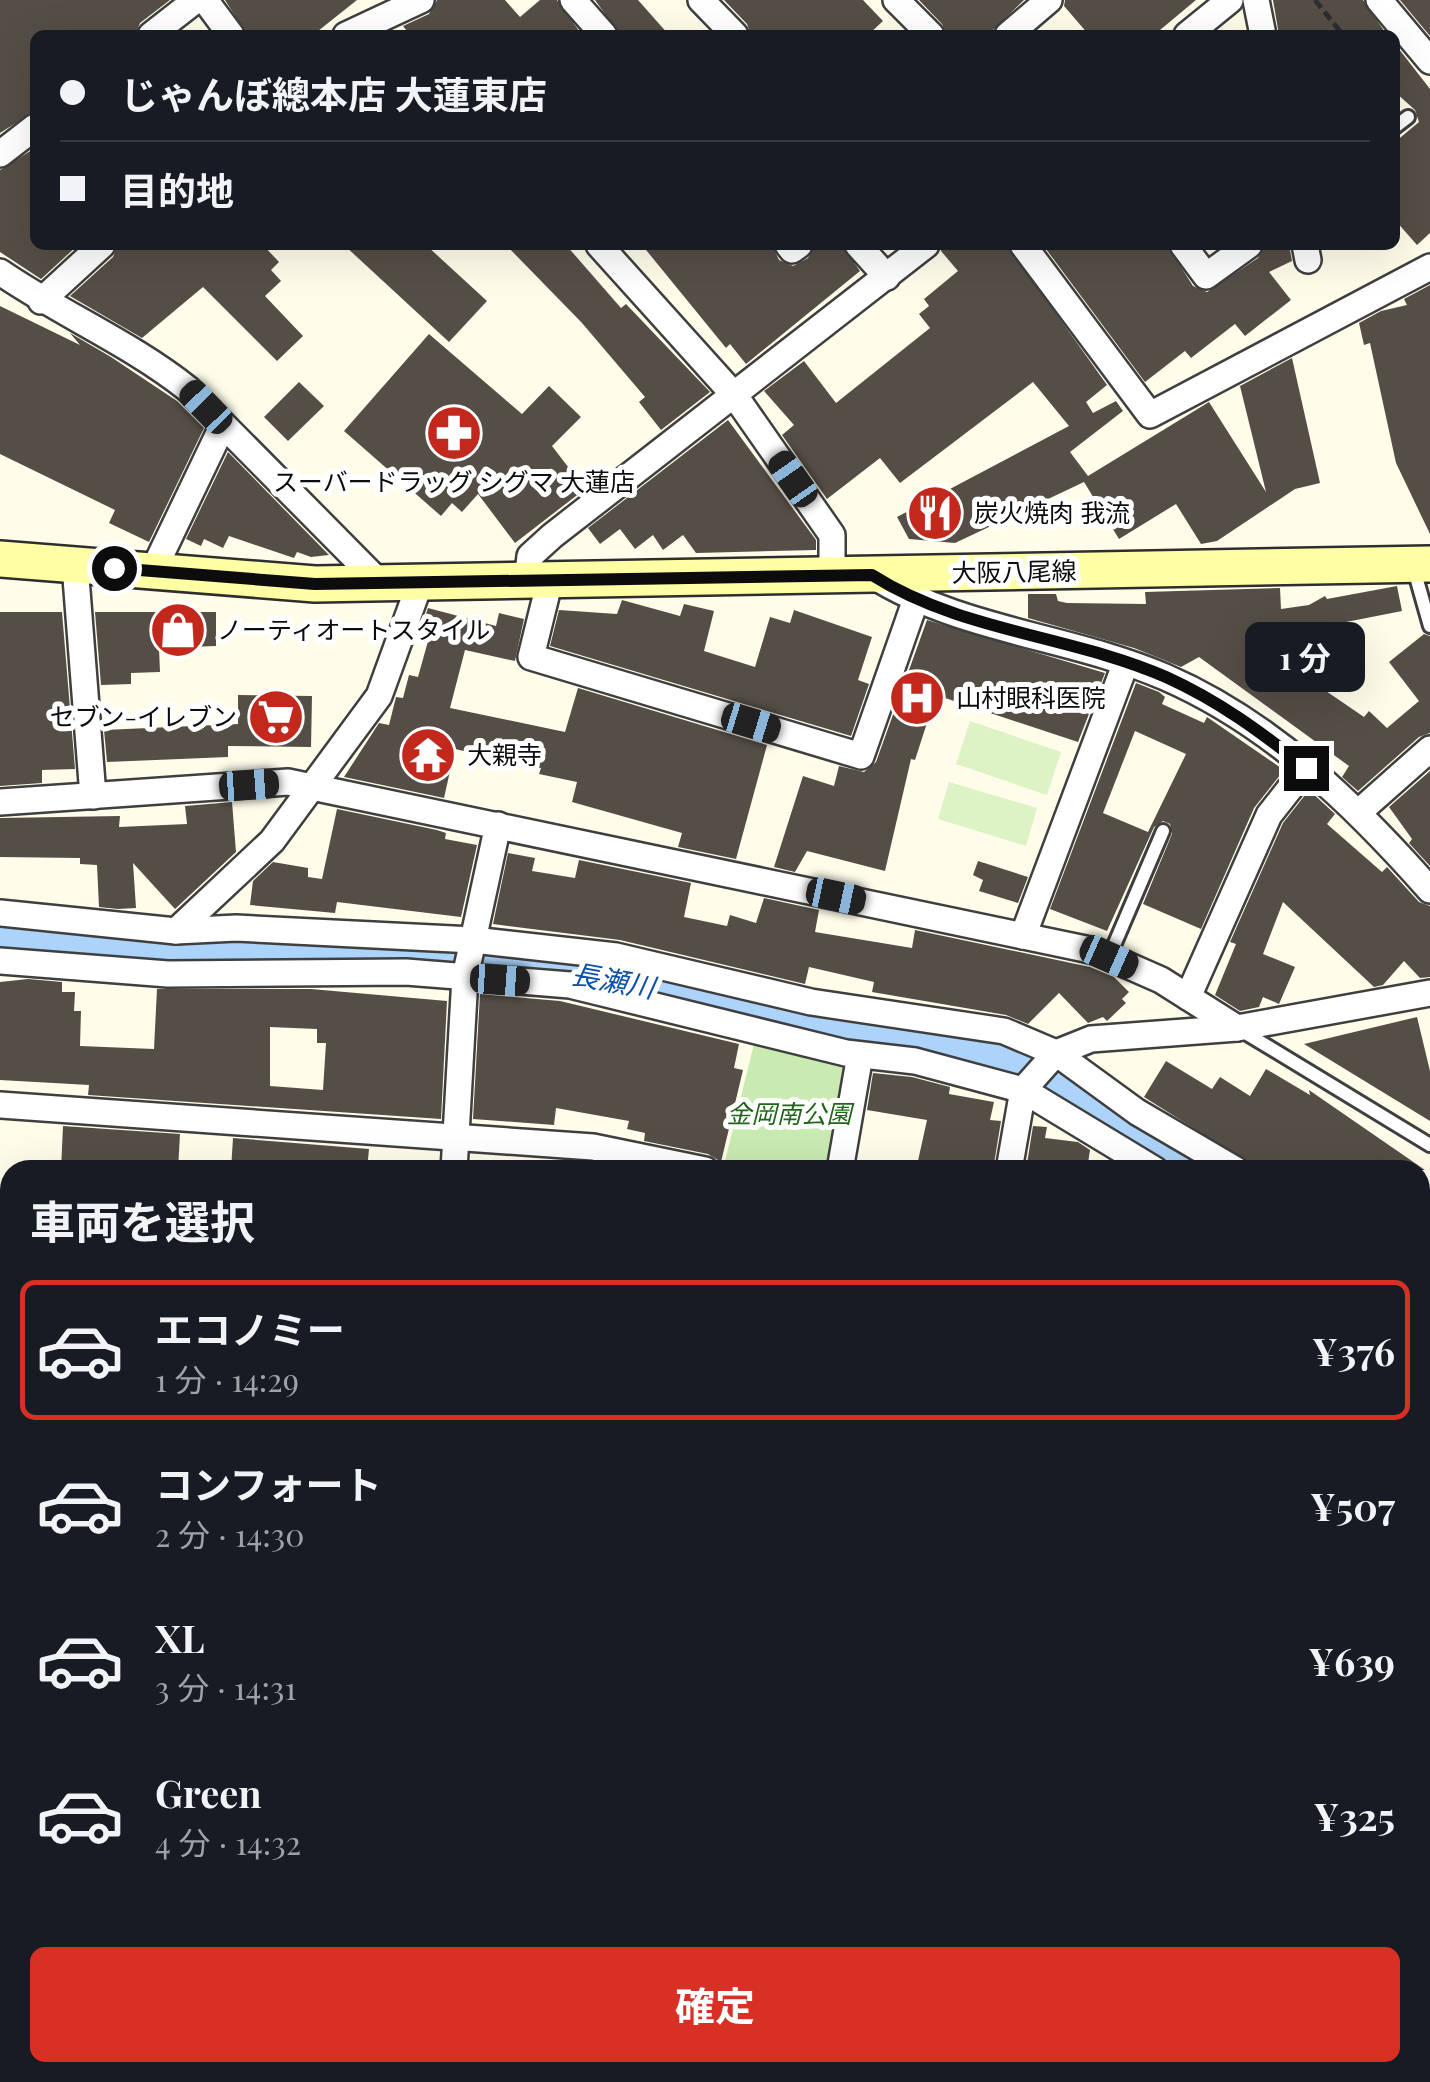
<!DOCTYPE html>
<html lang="ja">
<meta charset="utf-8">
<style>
:root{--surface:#171b24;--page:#242831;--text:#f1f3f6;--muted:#9ea1a6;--line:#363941;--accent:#d93025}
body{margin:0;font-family:"Playfair Display","Noto Sans JP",serif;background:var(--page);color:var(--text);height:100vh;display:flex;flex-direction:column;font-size:38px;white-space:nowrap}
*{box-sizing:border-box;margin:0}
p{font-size:32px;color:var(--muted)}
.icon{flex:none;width:55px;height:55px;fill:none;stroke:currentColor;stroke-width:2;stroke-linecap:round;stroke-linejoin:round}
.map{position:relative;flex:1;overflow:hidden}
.panel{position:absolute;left:0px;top:1160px;width:1430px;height:922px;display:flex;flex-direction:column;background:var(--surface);border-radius:30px 30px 0 0;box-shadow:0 10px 40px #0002}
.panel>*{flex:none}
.top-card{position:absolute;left:30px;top:30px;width:1370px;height:220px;border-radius:15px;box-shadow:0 10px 40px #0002;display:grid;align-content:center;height:220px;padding:0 30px;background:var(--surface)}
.end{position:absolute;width:45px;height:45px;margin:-22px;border:12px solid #0c0c0c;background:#fff;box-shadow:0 0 0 5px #fff}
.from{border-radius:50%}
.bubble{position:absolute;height:70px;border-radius:15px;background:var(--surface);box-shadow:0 10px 40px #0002;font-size:32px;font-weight:700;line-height:70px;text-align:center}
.car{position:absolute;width:30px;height:60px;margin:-30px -15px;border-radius:12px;box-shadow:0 0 8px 2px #0007;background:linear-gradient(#222 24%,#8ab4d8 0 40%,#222 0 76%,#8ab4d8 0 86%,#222 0)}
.top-card b{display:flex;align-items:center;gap:35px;height:95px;font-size:38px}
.top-card b+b{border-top:2px solid var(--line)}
.top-card i{width:25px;height:25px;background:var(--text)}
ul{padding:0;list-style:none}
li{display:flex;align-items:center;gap:30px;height:140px;margin:0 20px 15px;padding:0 10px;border:5px solid transparent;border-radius:15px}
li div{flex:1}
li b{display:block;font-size:38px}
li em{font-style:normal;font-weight:700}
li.current{border-color:var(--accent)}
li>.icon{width:90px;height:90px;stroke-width:1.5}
h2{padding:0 30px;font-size:45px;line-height:120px}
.action{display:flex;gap:20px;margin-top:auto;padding:20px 30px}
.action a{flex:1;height:115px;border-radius:15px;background:var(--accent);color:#fff;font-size:40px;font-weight:700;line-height:115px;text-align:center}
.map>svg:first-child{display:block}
.green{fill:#c9ebb2}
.pitch{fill:#ddf2c5}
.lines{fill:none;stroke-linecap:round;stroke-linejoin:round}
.river{stroke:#acd3f9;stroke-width:50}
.building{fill:#554e47;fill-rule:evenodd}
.lane-casing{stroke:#3f3f3f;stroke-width:18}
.street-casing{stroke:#3f3f3f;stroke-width:30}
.secondary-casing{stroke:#2e2e2e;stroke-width:40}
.path{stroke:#2e2e2e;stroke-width:5;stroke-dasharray:10 5;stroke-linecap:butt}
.lane{stroke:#fff;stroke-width:12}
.street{stroke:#fff;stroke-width:25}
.secondary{stroke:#feffa5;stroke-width:35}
.rail{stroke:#c3281d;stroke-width:8}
.route{stroke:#0c0c0c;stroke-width:12}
.labels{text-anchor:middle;stroke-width:10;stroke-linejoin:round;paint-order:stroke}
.poi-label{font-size:25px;fill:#0c0c0c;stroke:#fff;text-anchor:start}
.street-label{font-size:25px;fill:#0c0c0c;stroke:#fff}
.park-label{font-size:25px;font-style:italic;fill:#206619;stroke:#fff}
.water-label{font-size:28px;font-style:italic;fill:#0f51a4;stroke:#fff}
</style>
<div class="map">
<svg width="1430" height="2082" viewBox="0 0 1430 2082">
<rect width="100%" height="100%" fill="#fffdea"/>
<path class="green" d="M 755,1040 L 854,1064 L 828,1170 L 745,1170 L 724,1165 Z"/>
<g class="pitch">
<path d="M 970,721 L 1061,752 L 1047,795 L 956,764 Z"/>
<path d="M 949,782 L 1037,808 L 1026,846 L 938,819 Z"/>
</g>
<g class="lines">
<g class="river">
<path d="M 0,937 L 116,949 L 426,956 L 616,978 L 841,1033 L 985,1054 L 1051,1077 L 1189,1170"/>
<path d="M 1420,1314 L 1430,1320"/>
</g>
</g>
<g class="building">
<path d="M 0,0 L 170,0 L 140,23 L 135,35 L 35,35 L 35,111 L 0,133 Z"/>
<path d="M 225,0 L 357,0 L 313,35 L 247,35 Z"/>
<path d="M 437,0 L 505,0 L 520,17 L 540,0 L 557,0 L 582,35 L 410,35 L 403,26 L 429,14 Z"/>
<path d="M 595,0 L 638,0 L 669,35 L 620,35 Z"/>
<path d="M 724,0 L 863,0 L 883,21 L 868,35 L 751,35 L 747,24 Z"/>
<path d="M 919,0 L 1024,0 L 988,35 L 947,35 L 942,24 Z"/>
<path d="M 1065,0 L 1196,0 L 1154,35 L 1089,35 L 1064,6 Z"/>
<path d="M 1273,0 L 1363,0 L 1387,35 L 1279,35 Z"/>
<path d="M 1400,0 L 1430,0 L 1430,36 Z"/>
<path d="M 1395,44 L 1430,89 L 1430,233 L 1417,245 L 1395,220 L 1395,142 L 1419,122 L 1415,110 L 1395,92 Z"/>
<path d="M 35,148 L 35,245 L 78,245 L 41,279 L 0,252 L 0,170 Z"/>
<path d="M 118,245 L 263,245 L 279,262 L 271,270 L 281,281 L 265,296 L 303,336 L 277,361 L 203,287 L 142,338 L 70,296 L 113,257 Z"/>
<path d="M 344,245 L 426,245 L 487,301 L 449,342 Z"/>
<path d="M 506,245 L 566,245 L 621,308 L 626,304 L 710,392 L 661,430 L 639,402 L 645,397 L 582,323 Z"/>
<path d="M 642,245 L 772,245 L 779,260 L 793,266 L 808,258 L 815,245 L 842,245 L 860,271 L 746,364 L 730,344 L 726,348 Z"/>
<path d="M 942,245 L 1007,245 L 1107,385 L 1086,402 L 1093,413 L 1116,401 L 1123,411 L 1070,452 L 1088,476 L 1209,402 L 1266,492 L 1240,386 L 1292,358 L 1320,483 L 1295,489 L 1217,541 L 1201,544 L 1176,504 L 1119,539 L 1084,482 L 955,543 L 909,539 L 897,517 L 1069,426 L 1033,382 L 900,483 L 880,458 L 827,499 L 782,435 L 794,425 L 764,391 L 804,361 L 836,403 L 930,328 L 919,314 L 929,306 L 924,299 L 958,271 L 941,251 Z"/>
<path d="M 1043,245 L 1167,245 L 1193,286 L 1207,292 L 1258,258 L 1265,245 L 1289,245 L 1292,261 L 1269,272 L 1291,300 L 1245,336 L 1235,324 L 1191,358 L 1185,351 L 1145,382 Z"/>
<path d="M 1430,285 L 1430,534 L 1396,463 L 1370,343 L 1364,345 L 1359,323 L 1381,311 L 1407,305 L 1404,299 Z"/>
<path d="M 0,306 L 80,345 L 70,333 L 111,357 L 177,401 L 204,428 L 149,542 L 109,523 L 115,510 L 0,454 Z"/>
<path d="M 429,334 L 522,414 L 549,386 L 581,417 L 552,446 L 585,489 L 515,543 L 478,494 L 462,512 L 452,503 L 441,516 L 344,431 Z"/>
<path d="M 299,382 L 324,406 L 288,441 L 264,417 Z"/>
<path d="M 728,420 L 816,540 L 816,550 L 696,553 L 683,535 L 663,550 L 653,535 L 635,549 L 620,529 L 600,544 L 588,528 Z"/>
<path d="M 228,452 L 329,555 L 311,557 L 297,552 L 294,558 L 229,536 L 223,548 L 204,539 L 201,546 L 186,539 Z"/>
<path d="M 1397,586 L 1402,611 L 1341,623 L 1355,647 L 1304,676 L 1364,717 L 1369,711 L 1387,728 L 1419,701 L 1389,662 L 1424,634 L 1430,636 L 1430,733 L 1419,737 L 1358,791 L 1342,777 L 1349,766 L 1199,657 L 1181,667 L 1134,648 L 1028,618 L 1028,594 L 1056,594 L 1058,601 L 1067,603 L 1146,604 L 1145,592 L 1280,588 L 1281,609 L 1309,605 L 1325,596 L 1327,599 Z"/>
<path d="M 622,600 L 680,616 L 684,604 L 714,611 L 704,651 L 755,667 L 770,617 L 790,623 L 794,610 L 872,637 L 858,680 L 869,684 L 851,736 L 550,646 L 559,610 L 617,614 Z"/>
<path d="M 428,608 L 496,626 L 499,613 L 524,619 L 515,661 L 465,650 L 450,708 L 565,732 L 578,688 L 767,745 L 736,859 L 678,847 L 682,833 L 572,802 L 577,782 L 539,774 L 541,768 L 455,749 L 444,798 L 344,777 L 379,723 L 389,725 L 396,697 L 403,698 L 409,675 L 418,677 L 430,634 L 420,631 Z"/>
<path d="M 0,612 L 62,612 L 75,769 L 42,770 L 42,783 L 0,786 Z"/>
<path d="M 95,612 L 216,612 L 216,646 L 159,648 L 160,672 L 131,673 L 131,684 L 101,685 Z"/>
<path d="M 927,620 L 1105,673 L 1078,742 L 936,695 L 915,760 L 911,759 L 885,871 L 807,851 L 795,872 L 774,867 L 803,776 L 834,786 L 839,766 L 864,772 L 876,762 Z"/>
<path d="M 1136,683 L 1159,692 L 1165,697 L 1162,704 L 1204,723 L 1207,717 L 1284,770 L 1254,808 L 1201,929 L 1143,904 L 1172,834 L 1170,824 L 1163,821 L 1154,827 L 1107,931 L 1050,909 ZM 1135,731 L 1186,754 L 1148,832 L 1103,813 Z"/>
<path d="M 238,695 L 312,696 L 311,747 L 228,746 L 228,757 L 107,762 L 104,730 L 238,724 Z"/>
<path d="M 1430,771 L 1430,866 L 1409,843 L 1412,839 L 1389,807 Z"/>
<path d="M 1309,790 L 1335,814 L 1327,824 L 1382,872 L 1387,867 L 1419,902 L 1430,906 L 1430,977 L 1420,978 L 1404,961 L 1383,985 L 1374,987 L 1283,902 L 1263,954 L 1295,967 L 1279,1004 L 1263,997 L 1259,1007 L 1240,1011 L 1215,995 L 1236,944 L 1230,942 L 1283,823 Z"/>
<path d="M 232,802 L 236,852 L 175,909 L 133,863 L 136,908 L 118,909 L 99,907 L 97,865 L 80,864 L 80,858 L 0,857 L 0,818 L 120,816 L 119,827 L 187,824 L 185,806 Z"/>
<path d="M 337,809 L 437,830 L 446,833 L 445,839 L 477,845 L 461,917 L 337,902 L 335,913 L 250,905 L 253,881 L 273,862 L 308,868 L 308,877 L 322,879 Z"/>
<path d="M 508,853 L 535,858 L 532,871 L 575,878 L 579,860 L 691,883 L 684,917 L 727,926 L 730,915 L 756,923 L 764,898 L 819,910 L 815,932 L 912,948 L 915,930 L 1090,967 L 1114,977 L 1129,992 L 1122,999 L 1126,1003 L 1107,1021 L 1103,1017 L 1088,1023 L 1059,993 L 1028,1024 L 1006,1015 L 872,992 L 874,982 L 809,967 L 805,984 L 620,940 L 493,924 Z"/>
<path d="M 978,861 L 1028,877 L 1018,903 L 979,891 L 983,880 L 973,875 Z"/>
<path d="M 28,979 L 62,982 L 62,992 L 75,992 L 74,1011 L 81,1011 L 80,1046 L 154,1049 L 157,989 L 311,989 L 447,1001 L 441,1119 L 88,1095 L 89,1085 L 0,1080 L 0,982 ZM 270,1027 L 317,1029 L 317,1043 L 326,1043 L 323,1090 L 270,1086 Z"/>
<path d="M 480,994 L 560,1001 L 739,1044 L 734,1068 L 743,1070 L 721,1162 L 708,1154 L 644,1141 L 645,1133 L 627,1129 L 629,1121 L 556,1108 L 554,1125 L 473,1119 Z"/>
<path d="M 1417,1017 L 1430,1071 L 1430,1121 L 1304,1044 Z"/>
<path d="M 1166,1061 L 1212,1089 L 1220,1077 L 1250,1096 L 1266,1069 L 1310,1095 L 1309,1090 L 1425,1170 L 1260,1170 L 1144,1097 Z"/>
<path d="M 873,1073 L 912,1077 L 950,1087 L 949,1094 L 994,1102 L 990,1120 L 1001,1121 L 993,1170 L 916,1170 L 927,1120 L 867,1110 Z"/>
<path d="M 63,1126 L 180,1134 L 178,1170 L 61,1170 Z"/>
<path d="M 1033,1126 L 1047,1127 L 1045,1138 L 1078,1142 L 1090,1150 L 1087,1170 L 1026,1170 Z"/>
<path d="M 233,1138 L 369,1149 L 367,1170 L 231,1170 Z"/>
</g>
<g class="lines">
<g class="lane-casing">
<g id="lane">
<path d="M 1395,127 L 1408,117"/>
<path d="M 1413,566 L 1430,626"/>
<path d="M 1109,957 L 1163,831"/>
<path d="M 1239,1029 L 1430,1145"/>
</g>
</g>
<g class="street-casing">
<g id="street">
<path d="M 205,0 L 231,35"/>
<path d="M 573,0 L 604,35"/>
<path d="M 701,0 L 735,35"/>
<path d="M 896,0 L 931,35"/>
<path d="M 1256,0 L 1263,35"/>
<path d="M 1379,0 L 1430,61"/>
<path d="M 151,35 L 196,0"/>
<path d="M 346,35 L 421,0"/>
<path d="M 1008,35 L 1049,0"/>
<path d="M 1187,35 L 1230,0"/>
<path d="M 0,154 L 35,127"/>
<path d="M 599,245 L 735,396 L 832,535 L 832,573"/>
<path d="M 788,245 L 792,250 L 799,245"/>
<path d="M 858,245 L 887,277"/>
<path d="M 1023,245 L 1150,415 L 1430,267"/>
<path d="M 1183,245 L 1206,276 L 1249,245"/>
<path d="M 1305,245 L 1308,260"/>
<path d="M 0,272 C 61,314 130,343 188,389 L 380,583"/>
<path d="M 41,301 L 102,245"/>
<path d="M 75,565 L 93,796"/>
<path d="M 153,571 L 223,425"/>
<path d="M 872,575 C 961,631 1070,636 1165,677 C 1271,723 1355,805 1430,890"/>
<path d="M 550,580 L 531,657 L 861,756 L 915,602"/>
<path d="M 527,581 L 530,556 L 552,536 L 926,245"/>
<path d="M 0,802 L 288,782 L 1095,951 L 1161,980 L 1237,1028"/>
<path d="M 1360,811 L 1430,749"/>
<path d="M 0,913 L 176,931 L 236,928 L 473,940 L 616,956 L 811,1002 L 1004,1031 L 1056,1053 L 1137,1112 L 1236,1170"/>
<path d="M 176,931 L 272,841 L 379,696 L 420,583"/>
<path d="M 1023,936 L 1125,665"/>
<path d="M 0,961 L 168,974 L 406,972 L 570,985 L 846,1053 L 915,1061 L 1023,1090 L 1155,1170"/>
<path d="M 1188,997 L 1269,815 L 1306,768"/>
<path d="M 0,1105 L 593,1147 L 705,1170"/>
<path d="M 454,1170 L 465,977 L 498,825"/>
<path d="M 840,1170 L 860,1055"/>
<path d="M 1009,1170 L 1023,1090 L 1056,1053 L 1091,1039 L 1237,1028 L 1430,993"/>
<path d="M 1420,1284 L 1430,1290"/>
<path d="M 0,1305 L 10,1306"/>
<path d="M 1420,1334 L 1430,1340"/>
<path d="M 1420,1489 L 1430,1490"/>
<path d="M 0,1548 L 10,1548"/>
<path d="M 0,1713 L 10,1714"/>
<path d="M 1420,1745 L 1430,1747"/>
<path d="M 0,1785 L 10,1775"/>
<path d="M 1420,1824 L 1430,1769"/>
<path d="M 0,2026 L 10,2010"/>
<path d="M 257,2072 L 272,2082"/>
<path d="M 589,2072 L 605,2082"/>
<path d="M 977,2072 L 1027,2082"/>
<path d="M 1095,2072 L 1095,2082"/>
<path d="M 292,2082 L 298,2072"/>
<path d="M 896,2082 L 901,2072"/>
</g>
</g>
<g class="secondary-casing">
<path id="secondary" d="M 0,559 L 315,584 L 1430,564"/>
</g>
<path class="path" d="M 1315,0 L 1343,35"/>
<use href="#lane" class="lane"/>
<use href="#street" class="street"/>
<use href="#secondary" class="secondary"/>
<g class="rail">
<path d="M 0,1668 L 10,1669"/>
<path d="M 1420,1846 L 1430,1848"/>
<path d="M 1420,1863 L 1430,1865"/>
</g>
</g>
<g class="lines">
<path class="route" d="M 114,568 L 315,584 L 872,575 C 962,632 1070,635 1166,677 C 1219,701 1261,732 1306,768"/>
</g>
<defs>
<g id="pharmacy-disc" transform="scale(2.875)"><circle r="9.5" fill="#c3281d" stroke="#fff"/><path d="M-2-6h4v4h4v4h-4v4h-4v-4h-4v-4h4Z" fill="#fff"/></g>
<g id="restaurant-disc" transform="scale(2.875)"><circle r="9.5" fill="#c3281d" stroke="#fff"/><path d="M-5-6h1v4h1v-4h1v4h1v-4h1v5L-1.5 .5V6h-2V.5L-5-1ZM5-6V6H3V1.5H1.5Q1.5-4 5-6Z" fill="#fff"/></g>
<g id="shop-disc" transform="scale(2.875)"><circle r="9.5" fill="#c3281d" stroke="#fff"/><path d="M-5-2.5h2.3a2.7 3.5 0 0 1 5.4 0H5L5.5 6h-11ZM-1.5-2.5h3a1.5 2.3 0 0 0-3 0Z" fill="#fff"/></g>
<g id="hospital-disc" transform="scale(2.875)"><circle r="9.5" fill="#c3281d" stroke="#fff"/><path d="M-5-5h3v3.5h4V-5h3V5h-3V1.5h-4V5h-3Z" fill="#fff"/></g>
<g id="supermarket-disc" transform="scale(2.875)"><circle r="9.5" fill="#c3281d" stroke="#fff"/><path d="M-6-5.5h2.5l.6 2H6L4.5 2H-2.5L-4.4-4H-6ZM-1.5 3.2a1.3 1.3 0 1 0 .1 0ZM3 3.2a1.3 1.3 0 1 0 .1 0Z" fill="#fff"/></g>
<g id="temple-disc" transform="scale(2.875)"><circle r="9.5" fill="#c3281d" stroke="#fff"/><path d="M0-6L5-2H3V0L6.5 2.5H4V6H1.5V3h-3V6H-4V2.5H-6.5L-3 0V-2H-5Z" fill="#fff"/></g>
</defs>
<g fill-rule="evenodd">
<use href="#pharmacy-disc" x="454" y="433"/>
<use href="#restaurant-disc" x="935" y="513"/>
<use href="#shop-disc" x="178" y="630"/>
<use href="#hospital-disc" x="917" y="698"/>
<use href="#supermarket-disc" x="276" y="717"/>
<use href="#temple-disc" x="428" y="755"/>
</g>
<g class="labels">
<g class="poi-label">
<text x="454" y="491" text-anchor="middle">スーバードラッグ シグマ 大蓮店</text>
<text x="974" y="522">炭火焼肉 我流</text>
<text x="217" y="639">ノーティオートスタイル</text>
<text x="956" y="707">山村眼科医院</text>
<text x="237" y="726" text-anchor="end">セブン-イレブン</text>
<text x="467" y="764">大親寺</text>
</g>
<g class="street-label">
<text transform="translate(1014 572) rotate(-1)" y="9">大阪八尾線</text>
</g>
<g class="park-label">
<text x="789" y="1123">金岡南公園</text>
</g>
<g class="water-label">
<text transform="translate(613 981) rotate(10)" y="10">長瀬川</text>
</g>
</g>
</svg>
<i class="end from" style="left:114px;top:568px"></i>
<i class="end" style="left:1306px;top:768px"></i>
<div class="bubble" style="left:1245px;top:622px;width:120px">1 分</div>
<i class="car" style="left:206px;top:407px;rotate:316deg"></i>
<i class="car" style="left:793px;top:479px;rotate:325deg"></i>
<i class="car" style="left:751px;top:723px;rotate:107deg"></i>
<i class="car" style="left:249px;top:785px;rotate:86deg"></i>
<i class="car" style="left:836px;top:896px;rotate:102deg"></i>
<i class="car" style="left:1109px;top:957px;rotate:114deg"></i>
<i class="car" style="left:500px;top:980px;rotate:94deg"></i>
<div class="top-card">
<b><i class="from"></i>じゃんぼ總本店 大蓮東店</b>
<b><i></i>目的地</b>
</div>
<section class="panel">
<h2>車両を選択</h2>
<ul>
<li class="current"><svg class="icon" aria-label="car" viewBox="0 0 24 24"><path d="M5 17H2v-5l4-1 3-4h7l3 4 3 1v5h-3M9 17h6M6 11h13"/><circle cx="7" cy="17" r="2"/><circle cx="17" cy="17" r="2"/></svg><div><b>エコノミー</b><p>1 分 · 14:29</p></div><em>¥376</em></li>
<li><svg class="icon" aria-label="car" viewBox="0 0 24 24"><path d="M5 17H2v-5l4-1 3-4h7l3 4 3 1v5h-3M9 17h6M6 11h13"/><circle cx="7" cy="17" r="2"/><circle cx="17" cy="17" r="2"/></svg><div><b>コンフォート</b><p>2 分 · 14:30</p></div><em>¥507</em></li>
<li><svg class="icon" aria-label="car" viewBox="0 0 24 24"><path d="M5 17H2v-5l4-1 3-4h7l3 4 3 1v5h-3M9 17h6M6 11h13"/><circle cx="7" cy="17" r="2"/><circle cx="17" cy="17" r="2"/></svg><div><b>XL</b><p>3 分 · 14:31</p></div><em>¥639</em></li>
<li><svg class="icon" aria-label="car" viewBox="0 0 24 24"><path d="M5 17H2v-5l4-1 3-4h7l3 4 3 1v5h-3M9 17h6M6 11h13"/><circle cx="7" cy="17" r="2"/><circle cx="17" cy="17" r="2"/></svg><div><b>Green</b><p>4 分 · 14:32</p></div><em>¥325</em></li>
</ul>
<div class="action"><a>確定</a></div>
</section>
</div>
